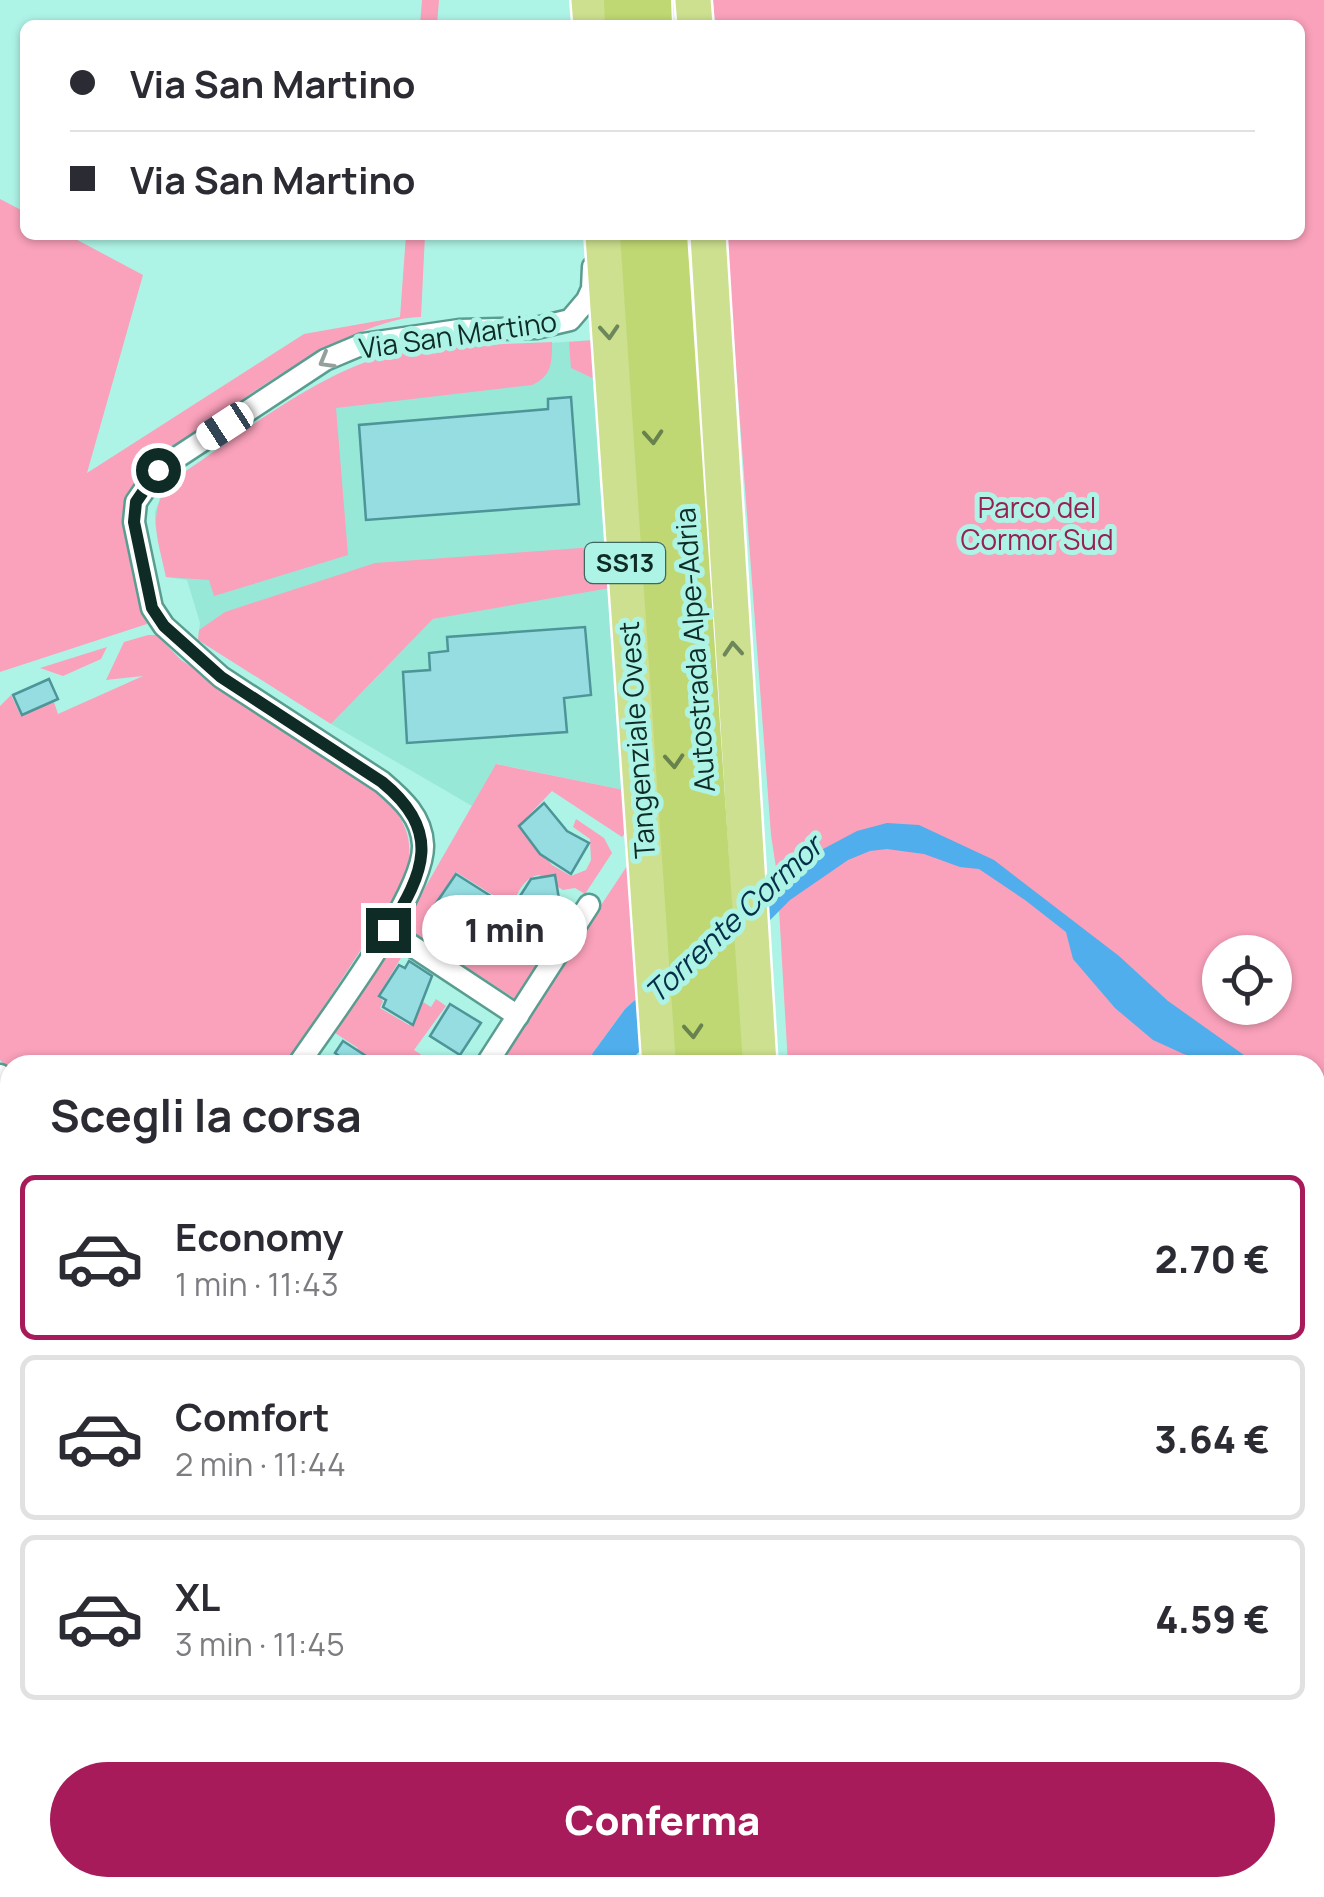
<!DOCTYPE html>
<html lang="it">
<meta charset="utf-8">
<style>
:root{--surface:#fff;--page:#f7f7f7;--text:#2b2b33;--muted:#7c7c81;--line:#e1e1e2;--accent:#a81b5a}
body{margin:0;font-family:Manrope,sans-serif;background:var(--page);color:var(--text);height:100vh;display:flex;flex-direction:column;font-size:38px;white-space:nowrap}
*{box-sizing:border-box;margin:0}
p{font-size:32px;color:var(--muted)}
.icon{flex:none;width:55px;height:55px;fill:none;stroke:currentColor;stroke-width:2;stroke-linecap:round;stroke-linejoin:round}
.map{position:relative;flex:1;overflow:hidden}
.side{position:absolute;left:0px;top:1055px;width:1325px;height:842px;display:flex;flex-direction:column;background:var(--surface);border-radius:30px 30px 0 0;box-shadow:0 2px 8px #0004}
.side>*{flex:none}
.guide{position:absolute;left:20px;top:20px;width:1285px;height:220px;border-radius:15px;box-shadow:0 2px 8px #0004;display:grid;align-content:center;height:220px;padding:0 50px;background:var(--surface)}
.fabs{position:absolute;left:1202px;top:935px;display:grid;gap:20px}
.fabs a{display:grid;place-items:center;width:90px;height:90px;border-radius:50%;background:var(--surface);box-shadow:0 2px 8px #0004;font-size:50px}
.end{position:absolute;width:45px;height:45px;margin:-22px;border:12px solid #0e2b26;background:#fff;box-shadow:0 0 0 5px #fff}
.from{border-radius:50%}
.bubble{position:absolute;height:70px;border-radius:35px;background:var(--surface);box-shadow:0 2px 8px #0004;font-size:32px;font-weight:800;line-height:70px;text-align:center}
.car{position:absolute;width:30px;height:60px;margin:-30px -15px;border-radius:12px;box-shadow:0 0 8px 2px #0007;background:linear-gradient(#fff 24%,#345 0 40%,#fff 0 76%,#345 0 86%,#fff 0)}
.guide b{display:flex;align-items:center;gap:35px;height:95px;font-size:38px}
.guide b+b{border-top:2px solid var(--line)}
.guide i{width:25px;height:25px;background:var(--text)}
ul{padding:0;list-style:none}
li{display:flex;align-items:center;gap:30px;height:165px;margin:0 20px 15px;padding:0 30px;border:5px solid var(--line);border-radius:15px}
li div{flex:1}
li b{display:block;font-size:38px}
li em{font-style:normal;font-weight:800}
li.current{border-color:var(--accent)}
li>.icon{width:90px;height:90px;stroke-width:1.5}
h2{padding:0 50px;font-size:45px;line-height:120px}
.action{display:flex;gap:20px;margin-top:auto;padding:20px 50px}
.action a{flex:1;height:115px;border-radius:60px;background:var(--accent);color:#fff;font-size:40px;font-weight:800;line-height:115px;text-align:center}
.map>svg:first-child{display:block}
.built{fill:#98e8d8}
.green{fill:#faa1bb;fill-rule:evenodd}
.water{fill:#4faeeb}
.building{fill:#95dde1;stroke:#4d9599;stroke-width:2.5}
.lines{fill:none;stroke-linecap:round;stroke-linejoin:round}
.minor-casing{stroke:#599d91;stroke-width:25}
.tertiary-casing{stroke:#599d91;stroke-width:30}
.primary-casing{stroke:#fff;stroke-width:38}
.trunk-casing{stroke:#fff;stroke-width:40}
.motorway-casing{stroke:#fff;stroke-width:42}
.minor{stroke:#fff;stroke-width:20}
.tertiary{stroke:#fff;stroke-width:25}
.primary{stroke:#d9e8ab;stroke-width:32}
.trunk{stroke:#cce08f;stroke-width:35}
.motorway{stroke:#c0d873;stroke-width:38}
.oneway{stroke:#6d865a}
.oneway2{stroke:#93a09d}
.oneway3{stroke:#67824c}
.route{stroke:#0e2b26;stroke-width:12}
.labels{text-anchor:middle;stroke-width:10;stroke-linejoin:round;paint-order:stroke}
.shield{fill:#aef4e6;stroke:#3e6760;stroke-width:2.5}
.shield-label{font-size:25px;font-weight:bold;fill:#0e2b26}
.street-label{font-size:28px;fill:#0e2b26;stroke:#aef4e6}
.park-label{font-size:28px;fill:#962152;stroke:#aef4e6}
.water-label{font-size:30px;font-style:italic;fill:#052f48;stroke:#aef4e6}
</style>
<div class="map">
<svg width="1324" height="1897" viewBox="0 0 1324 1897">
<rect width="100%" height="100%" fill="#aef4e6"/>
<g class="built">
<path d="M 594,340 L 629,791 L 497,764 L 472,806 L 331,724 L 433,619 L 453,615 L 198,640 L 200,623 L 187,580 L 166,577 L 155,524 L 155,512 L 161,495 L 171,481 L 317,385 L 352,368 L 397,353 Z"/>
<path d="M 1324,1232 L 1324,1484 L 1315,1474 L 1315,1239 Z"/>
<path d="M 1324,1674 L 1324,1775 L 1315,1777 L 1315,1677 Z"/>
<path d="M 154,1888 L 267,1888 L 269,1897 L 154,1897 Z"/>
<path d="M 423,1888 L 692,1888 L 692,1897 L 424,1897 Z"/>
</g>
<g class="green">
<path d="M 422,0 L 439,0 L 437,25 L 420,25 Z"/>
<path d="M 713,0 L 1324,0 L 1324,1232 L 1315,1239 L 1315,1065 L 788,1065 L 777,874 L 771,835 L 726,235 L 1300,235 L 1300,25 L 715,25 ZM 1220,952 L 1275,952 L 1275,1008 L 1220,1008 Z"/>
<path d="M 0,199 L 25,212 L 25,235 L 68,235 L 143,275 L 87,473 L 304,334 L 400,317 L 406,235 L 425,235 L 421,317 C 347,317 205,424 145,470 L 128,497 L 128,541 L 147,624 L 0,672 Z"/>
<path d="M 594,340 L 603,383 L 571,368 L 569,342 Z"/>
<path d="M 552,342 C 552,363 552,376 532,385 L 336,408 L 348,555 L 214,596 L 209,580 L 166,577 C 158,539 146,514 171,481 C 235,439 323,367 398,353 C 447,343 501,345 552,342 Z"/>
<path d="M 609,546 L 610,588 L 433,619 L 331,724 L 198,640 L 199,630 L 225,612 L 375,563 Z"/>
<path d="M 148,635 L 157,635 L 181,660 L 373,785 C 406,820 418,837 403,885 L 286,1065 L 10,1065 L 10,1071 L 0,1060 L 0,706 L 11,695 L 21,716 L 54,702 L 58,714 L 143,676 L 106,680 L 124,642 Z"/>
<path d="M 107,647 L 101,659 L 63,676 L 40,668 Z"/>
<path d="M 496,764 L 629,791 L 633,839 L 625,833 L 622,837 L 552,791 L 526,818 L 525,831 L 552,865 L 571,876 L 586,870 L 591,860 L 590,839 L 573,827 L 576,819 L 604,838 L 612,853 L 585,894 L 575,888 L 563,890 L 539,875 C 525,876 513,897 513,911 L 533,931 L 559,921 L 560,932 L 517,1000 L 455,960 L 496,897 L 456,872 L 427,915 L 452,932 L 437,949 L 403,926 Z"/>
<path d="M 631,860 L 640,996 L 625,1009 L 584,1065 L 495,1065 Z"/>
<path d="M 391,945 L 404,953 L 378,996 L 383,1001 L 380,1008 L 409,1025 L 423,1002 L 431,1007 L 436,999 L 446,1006 L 414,1050 L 437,1065 L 348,1065 L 358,1048 L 332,1031 Z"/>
<path d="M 0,1211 L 10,1222 L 10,1251 L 0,1260 Z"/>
<path d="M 62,1888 L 154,1888 L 154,1897 L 56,1897 Z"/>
<path d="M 843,1888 L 963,1888 L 952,1897 L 845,1897 Z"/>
</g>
<g class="water">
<path d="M 887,823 L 919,825 L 994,860 L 1119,956 L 1168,1001 L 1258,1065 L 1208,1065 L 1153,1040 L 1115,1008 L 1073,959 L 1066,932 L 1025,900 L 979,869 L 960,867 L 924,854 L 887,849 L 870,851 L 848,860 L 790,900 L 626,1065 L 584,1065 L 625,1009 L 776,874 L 857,831 Z"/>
<path d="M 299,1888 L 347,1888 L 347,1897 L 300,1897 Z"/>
</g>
<g class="building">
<path d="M 571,397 L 579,504 L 366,520 L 359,425 L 548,409 L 548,399 Z"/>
<path d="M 585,627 L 591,695 L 564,698 L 567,732 L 407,743 L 403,672 L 430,670 L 429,653 L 448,651 L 447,637 Z"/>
<path d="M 49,679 L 58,699 L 22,715 L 13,695 Z"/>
<path d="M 544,803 L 567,831 L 589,843 L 571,874 L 540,854 L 519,826 Z"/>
<path d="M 456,874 L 494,898 L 466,940 L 428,915 Z"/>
<path d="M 555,875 L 559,899 L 537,928 L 529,927 L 513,907 L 531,879 Z"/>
<path d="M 409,961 L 432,976 L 413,1025 L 383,1007 L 386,1000 L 379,996 L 399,965 L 405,968 Z"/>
<path d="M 450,1004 L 481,1023 L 460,1055 L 430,1036 Z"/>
<path d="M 343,1041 L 380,1065 L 352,1065 L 335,1053 Z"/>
</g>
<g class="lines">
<g class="minor-casing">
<g id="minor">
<path d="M 388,930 L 518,1016"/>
<path d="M 298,1065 C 328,1020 425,894 423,845 C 422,817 402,799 382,782 L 221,677 L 164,626 L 152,608 L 134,522 L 136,502 L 158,470 L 325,360 L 363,344 L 384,341 L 459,330 L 536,328 L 570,320 L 587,300 L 592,289 L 593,267"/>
<path d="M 486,1065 L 589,905"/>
<path d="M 0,1075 L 10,1087"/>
<path d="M 0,1166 L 10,1157"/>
<path d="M 0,1360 L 10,1351"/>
<path d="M 0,1389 L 10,1452"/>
</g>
</g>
<g class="tertiary-casing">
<path id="tertiary" d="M 1258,1897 L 1298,1888"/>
</g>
<g class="primary-casing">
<path id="primary" d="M 0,1747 L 10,1746"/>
</g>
<g class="trunk-casing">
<g id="trunk">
<path d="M 589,0 L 591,25"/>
<path d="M 693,0 L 695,25"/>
<path d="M 603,235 L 660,1065"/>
<path d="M 708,235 L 759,1065"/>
<path d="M 1315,1526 L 1324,1530"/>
<path d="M 412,1888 L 413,1897"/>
<path d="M 717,1888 L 718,1897"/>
<path d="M 831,1888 L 833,1897"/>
<path d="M 970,1897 L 982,1888"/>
</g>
</g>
<g class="motorway-casing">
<g id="motorway">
<path d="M 623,0 L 624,25"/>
<path d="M 652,0 L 653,25"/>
<path d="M 639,235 L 695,1065"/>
<path d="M 668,235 L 724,1065"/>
<path d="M 759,1888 L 761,1897"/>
<path d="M 788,1888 L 789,1897"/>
</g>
</g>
<use href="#minor" class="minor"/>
<use href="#tertiary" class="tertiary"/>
<use href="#primary" class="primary"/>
<use href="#trunk" class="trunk"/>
<use href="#motorway" class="motorway"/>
</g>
<defs><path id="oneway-chevron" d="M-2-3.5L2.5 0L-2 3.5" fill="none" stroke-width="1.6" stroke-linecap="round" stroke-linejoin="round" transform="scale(2.5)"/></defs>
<g class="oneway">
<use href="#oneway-chevron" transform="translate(609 332) rotate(86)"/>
<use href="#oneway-chevron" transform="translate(733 649) rotate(-94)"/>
</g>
<use class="oneway2" href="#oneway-chevron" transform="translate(326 361) rotate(150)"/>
<g class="oneway3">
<use href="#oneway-chevron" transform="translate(653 437) rotate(86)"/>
<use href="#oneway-chevron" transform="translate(674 761) rotate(86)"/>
<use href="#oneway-chevron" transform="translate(693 1031) rotate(86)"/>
</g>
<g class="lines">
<path class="route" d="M 158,470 L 136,502 L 134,522 L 152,608 L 164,626 L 221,677 L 382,782 C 442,831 425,872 388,930"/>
</g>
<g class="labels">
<rect class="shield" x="585" y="543" width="80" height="40" rx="8"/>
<g class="shield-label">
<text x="625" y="572">SS13</text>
</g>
<g class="street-label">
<text transform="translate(458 335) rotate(-8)" y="10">Via San Martino</text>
<text transform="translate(695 650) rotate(-94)" y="10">Autostrada Alpe-Adria</text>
<text transform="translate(637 740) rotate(-94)" y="10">Tangenziale Ovest</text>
</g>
<g class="park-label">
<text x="1037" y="518">Parco del<tspan x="1037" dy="32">Cormor Sud</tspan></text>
</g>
<g class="water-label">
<text transform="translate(734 920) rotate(-43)" y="10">Torrente Cormor</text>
</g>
</g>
</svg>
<div class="fabs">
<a><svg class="icon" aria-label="locate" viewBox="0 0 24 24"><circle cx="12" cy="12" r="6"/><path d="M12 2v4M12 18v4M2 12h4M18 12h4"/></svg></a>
</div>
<i class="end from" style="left:158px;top:470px"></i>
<i class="end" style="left:388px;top:930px"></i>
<div class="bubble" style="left:422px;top:895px;width:165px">1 min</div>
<i class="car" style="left:225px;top:426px;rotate:237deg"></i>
<div class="guide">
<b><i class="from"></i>Via San Martino</b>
<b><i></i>Via San Martino</b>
</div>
<section class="side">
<h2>Scegli la corsa</h2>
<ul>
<li class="current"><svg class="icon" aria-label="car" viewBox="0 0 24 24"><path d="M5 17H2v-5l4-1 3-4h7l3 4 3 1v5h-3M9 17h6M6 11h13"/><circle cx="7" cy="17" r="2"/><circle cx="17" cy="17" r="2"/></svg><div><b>Economy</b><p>1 min · 11:43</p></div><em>2.70 €</em></li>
<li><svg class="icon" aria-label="car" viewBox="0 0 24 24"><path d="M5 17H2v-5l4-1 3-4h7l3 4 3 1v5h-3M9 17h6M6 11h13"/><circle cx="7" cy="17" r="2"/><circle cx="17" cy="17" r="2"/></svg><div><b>Comfort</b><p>2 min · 11:44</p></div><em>3.64 €</em></li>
<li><svg class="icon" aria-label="car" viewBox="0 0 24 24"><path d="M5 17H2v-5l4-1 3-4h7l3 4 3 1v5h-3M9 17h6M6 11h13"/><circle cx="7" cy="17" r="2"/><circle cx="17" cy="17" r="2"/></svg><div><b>XL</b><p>3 min · 11:45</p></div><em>4.59 €</em></li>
</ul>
<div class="action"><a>Conferma</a></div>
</section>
</div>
